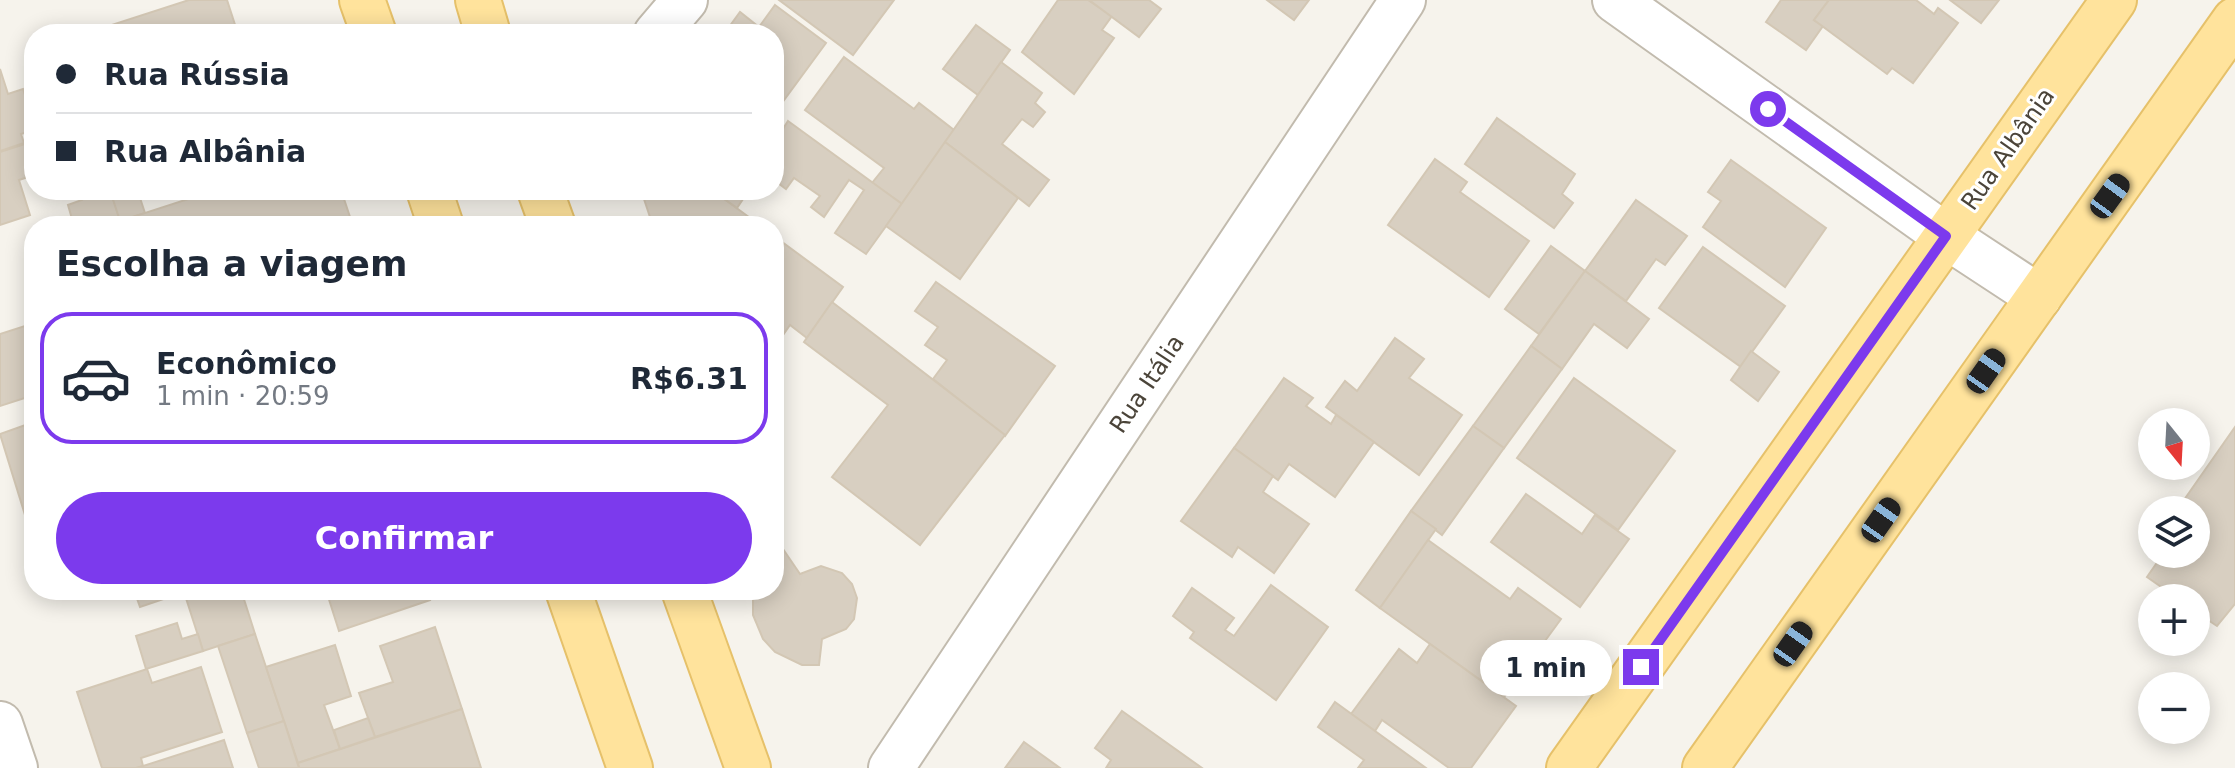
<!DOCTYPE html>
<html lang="pt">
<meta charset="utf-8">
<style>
:root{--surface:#fff;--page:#f2f2f3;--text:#1f2937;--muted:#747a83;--line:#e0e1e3;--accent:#7c3aed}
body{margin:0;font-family:"DejaVu Sans",sans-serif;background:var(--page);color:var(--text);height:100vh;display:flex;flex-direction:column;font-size:30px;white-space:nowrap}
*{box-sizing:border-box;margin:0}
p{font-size:26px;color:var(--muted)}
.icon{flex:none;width:44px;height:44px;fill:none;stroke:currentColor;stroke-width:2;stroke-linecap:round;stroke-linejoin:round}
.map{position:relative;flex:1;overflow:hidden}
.drawer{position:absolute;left:24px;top:216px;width:760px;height:384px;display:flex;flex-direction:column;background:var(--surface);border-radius:32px;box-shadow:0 4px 20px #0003}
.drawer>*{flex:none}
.guide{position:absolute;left:24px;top:24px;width:760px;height:176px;border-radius:32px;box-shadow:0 4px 20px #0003;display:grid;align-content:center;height:176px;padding:0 32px;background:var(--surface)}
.needle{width:52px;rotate:162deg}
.fabs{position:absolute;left:2138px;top:408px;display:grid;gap:16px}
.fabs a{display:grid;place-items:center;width:72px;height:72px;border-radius:50%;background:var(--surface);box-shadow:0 4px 20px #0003;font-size:40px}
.end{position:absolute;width:36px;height:36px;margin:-18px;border:10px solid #7c3aed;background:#fff;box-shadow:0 0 0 4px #fff}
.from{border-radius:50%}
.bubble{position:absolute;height:56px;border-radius:28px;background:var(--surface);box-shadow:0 4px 20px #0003;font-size:26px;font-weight:700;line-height:56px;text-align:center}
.car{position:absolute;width:24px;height:48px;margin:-24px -12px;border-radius:10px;box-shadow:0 0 6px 2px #0007;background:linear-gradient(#222 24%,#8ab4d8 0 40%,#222 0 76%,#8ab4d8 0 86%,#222 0)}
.guide b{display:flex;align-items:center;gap:28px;height:76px;font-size:30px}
.guide b+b{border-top:2px solid var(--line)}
.guide i{width:20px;height:20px;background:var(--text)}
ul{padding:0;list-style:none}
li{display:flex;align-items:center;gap:24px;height:132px;margin:0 16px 12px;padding:0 16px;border:4px solid transparent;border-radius:32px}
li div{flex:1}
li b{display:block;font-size:30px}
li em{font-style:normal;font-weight:700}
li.current{border-color:var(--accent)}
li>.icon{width:72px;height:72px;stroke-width:1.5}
h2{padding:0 32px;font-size:36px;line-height:96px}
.action{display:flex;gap:16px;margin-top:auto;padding:16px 32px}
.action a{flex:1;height:92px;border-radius:48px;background:var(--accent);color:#fff;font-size:32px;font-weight:700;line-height:92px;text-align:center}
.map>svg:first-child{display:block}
.building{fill:#d8cfc1;stroke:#d3c7b4;stroke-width:2}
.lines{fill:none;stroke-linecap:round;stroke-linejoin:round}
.minor-casing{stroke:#c2bbae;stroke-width:48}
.major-casing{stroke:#e6c16a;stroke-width:48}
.minor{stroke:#fff;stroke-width:44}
.major{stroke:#ffe39c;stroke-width:44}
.route{stroke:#7c3aed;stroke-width:10}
.labels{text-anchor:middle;stroke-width:6;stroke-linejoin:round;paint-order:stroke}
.street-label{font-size:24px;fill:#4b4439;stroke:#fff}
</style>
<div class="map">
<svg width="2235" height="768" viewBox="0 0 2235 768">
<rect width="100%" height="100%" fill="#f6f3ec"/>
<g class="building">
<path d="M 189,0 L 227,0 L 238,34 L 101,34 L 99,29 Z"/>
<path d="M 779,0 L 894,0 L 853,55 Z"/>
<path d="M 1058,0 L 1088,0 L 1112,16 L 1102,30 L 1114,38 L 1074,94 L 1022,52 Z"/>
<path d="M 1089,0 L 1149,0 L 1161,9 L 1139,37 Z"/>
<path d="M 1267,0 L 1309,0 L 1294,20 Z"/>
<path d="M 1781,0 L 1829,0 L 1814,20 L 1823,26 L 1806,50 L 1766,22 Z"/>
<path d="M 1829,0 L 1916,0 L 1934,14 L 1938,8 L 1958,23 L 1913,83 L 1892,68 L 1887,74 L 1814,20 Z"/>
<path d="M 1950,0 L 1999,0 L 1981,23 Z"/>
<path d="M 775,5 L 826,43 L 776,111 L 774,34 L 724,34 L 740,12 L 759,27 Z"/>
<path d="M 976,25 L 1010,50 L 978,95 L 943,69 Z"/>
<path d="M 844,57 L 914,109 L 919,103 L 954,130 L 902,204 L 872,183 L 884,168 L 805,110 Z"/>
<path d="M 1001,62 L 1042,93 L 1035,103 L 1045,112 L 1033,127 L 1022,119 L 1002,144 L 1049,180 L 1029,206 L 945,142 Z"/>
<path d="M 0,69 L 8,94 L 23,89 L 34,121 L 34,130 L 21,134 L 24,143 L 0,151 Z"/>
<path d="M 1497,118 L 1575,174 L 1562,194 L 1573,203 L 1554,228 L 1465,164 Z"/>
<path d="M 788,121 L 902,204 L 866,254 L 835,233 L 864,190 L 849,180 L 824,217 L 811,207 L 820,196 L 794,178 L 786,189 L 774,180 L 774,127 L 781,132 Z"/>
<path d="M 34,141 L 34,175 L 19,180 L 30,215 L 0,225 L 0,152 Z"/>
<path d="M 945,142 L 1018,198 L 960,279 L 886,226 Z"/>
<path d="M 1435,159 L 1467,182 L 1460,192 L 1529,241 L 1489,297 L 1388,225 Z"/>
<path d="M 1731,160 L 1826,228 L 1785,287 L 1703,227 L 1721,201 L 1708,192 Z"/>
<path d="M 79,190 L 110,190 L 121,223 L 74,226 L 68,205 L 82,200 Z"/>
<path d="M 110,190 L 156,190 L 139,195 L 145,213 L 120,221 Z"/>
<path d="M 216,190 L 341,190 L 353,226 L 122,226 L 120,221 Z"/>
<path d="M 641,190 L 712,190 L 761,226 L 653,226 Z"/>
<path d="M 712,190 L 749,190 L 737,208 Z"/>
<path d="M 1636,200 L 1687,236 L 1665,265 L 1656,259 L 1626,301 L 1585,271 Z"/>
<path d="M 774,236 L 843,287 L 807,338 L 790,325 L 774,348 Z"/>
<path d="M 1551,246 L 1585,271 L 1539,334 L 1505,309 Z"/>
<path d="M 1703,247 L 1785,306 L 1741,367 L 1659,308 Z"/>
<path d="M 1585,271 L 1649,319 L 1627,348 L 1594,324 L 1562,369 L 1531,346 Z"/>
<path d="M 936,282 L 1055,366 L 1005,436 L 933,379 L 947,360 L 925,345 L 938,327 L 915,311 Z"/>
<path d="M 832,302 L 1005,435 L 920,545 L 832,477 L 888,405 L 804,342 Z"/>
<path d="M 34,323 L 34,395 L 0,406 L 0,334 Z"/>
<path d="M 1395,338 L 1424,359 L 1409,378 L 1462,415 L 1419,475 L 1326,407 L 1345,381 L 1357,391 Z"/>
<path d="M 1531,346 L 1562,369 L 1504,448 L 1473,426 Z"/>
<path d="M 1751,351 L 1779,372 L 1758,401 L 1731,380 Z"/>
<path d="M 1284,378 L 1313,398 L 1306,406 L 1331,424 L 1336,415 L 1374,442 L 1335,497 L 1289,464 L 1278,480 L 1234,448 Z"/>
<path d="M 1574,378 L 1675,451 L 1618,530 L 1517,458 Z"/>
<path d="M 34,422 L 34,512 L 25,515 L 0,434 Z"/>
<path d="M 1473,426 L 1504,448 L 1442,535 L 1411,511 Z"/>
<path d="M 2235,427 L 2235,604 L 2217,626 L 2196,612 L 2196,598 L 2177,598 L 2147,577 L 2163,554 L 2196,554 L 2196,510 L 2177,510 Z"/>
<path d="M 1234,448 L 1273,476 L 1263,492 L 1309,524 L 1274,573 L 1238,547 L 1232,557 L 1181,521 Z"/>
<path d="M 1526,494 L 1582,534 L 1595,515 L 1629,539 L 1580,607 L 1491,542 Z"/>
<path d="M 1411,511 L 1436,529 L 1380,608 L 1356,590 Z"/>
<path d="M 1428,540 L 1510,599 L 1518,588 L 1561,619 L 1504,697 L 1380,608 Z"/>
<path d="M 783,549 L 800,574 L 821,566 L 842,573 L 852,584 L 857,598 L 854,619 L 846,629 L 822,639 L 819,665 L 802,665 L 775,652 L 763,639 L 753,615 L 753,590 L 774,590 L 774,555 Z"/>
<path d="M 1271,585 L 1328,627 L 1276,700 L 1190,638 L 1194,632 L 1173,616 L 1192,588 L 1234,618 L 1225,630 L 1234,636 Z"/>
<path d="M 134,590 L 241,590 L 255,634 L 203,651 L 184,592 L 140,607 Z"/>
<path d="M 326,590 L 427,590 L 430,600 L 339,631 Z"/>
<path d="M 177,623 L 182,639 L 198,634 L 203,651 L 146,669 L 136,636 Z"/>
<path d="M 435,627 L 462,709 L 375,737 L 359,693 L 393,682 L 380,646 Z"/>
<path d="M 255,634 L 284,721 L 247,733 L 218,646 Z"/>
<path d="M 1430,644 L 1516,706 L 1471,768 L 1449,768 L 1382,720 L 1375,731 L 1351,714 L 1399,649 L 1417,663 Z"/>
<path d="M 335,645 L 351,696 L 324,705 L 340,749 L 298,763 L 266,667 Z"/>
<path d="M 201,667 L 222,732 L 141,758 L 143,766 L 136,768 L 102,768 L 77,692 L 147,669 L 152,683 Z"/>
<path d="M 1335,702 L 1426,768 L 1358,768 L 1364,760 L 1318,727 Z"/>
<path d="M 462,709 L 481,768 L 299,768 L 298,763 Z"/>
<path d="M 1122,711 L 1202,768 L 1106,768 L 1111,760 L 1095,748 Z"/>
<path d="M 368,718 L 375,737 L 340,749 L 334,730 Z"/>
<path d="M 284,721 L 299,768 L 259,768 L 247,733 Z"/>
<path d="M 224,740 L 233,768 L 137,768 Z"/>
<path d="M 1024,742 L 1060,768 L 1005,768 Z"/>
</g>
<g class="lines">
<g class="minor-casing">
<g id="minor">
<path d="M 1615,0 L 1946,236 L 2039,297"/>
<path d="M 656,34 L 685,0"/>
<path d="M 0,724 L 15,768"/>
<path d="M 891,768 L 1403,0"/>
</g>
</g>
<g class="major-casing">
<g id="major">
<path d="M 362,0 L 374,34"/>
<path d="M 478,0 L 488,34"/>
<path d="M 429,190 L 441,226"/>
<path d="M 540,190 L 553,226"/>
<path d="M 568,590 L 630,768"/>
<path d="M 684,590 L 748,768"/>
<path d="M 1569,768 L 2114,0"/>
<path d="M 1705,768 L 2235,20"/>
</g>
</g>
<use href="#minor" class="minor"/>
<use href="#major" class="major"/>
</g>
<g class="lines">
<path class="route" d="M 1641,667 L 1946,236 L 1768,109"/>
</g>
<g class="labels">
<g class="street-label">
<text transform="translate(2008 149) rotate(-55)" y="8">Rua Albânia</text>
<text transform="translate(1147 384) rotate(-56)" y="8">Rua Itália</text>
</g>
</g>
</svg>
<div class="fabs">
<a><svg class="needle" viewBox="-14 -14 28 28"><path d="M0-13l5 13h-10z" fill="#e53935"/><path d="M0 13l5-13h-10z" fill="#747a83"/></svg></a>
<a><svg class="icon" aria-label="layers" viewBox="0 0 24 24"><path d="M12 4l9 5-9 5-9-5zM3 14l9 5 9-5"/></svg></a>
<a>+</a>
<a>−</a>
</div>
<i class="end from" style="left:1768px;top:109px"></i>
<i class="end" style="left:1641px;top:667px"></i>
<div class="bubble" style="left:1480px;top:640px;width:132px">1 min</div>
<i class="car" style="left:2110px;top:196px;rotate:36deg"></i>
<i class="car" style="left:1986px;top:371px;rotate:35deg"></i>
<i class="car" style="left:1881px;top:520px;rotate:35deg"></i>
<i class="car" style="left:1793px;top:644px;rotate:35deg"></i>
<div class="guide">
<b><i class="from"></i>Rua Rússia</b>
<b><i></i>Rua Albânia</b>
</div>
<section class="drawer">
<h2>Escolha a viagem</h2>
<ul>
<li class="current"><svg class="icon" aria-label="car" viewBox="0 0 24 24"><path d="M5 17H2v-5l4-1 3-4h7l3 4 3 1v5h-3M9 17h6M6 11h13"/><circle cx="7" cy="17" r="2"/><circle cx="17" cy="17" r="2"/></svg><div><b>Econômico</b><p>1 min · 20:59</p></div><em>R$6.31</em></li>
</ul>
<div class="action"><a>Confirmar</a></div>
</section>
</div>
